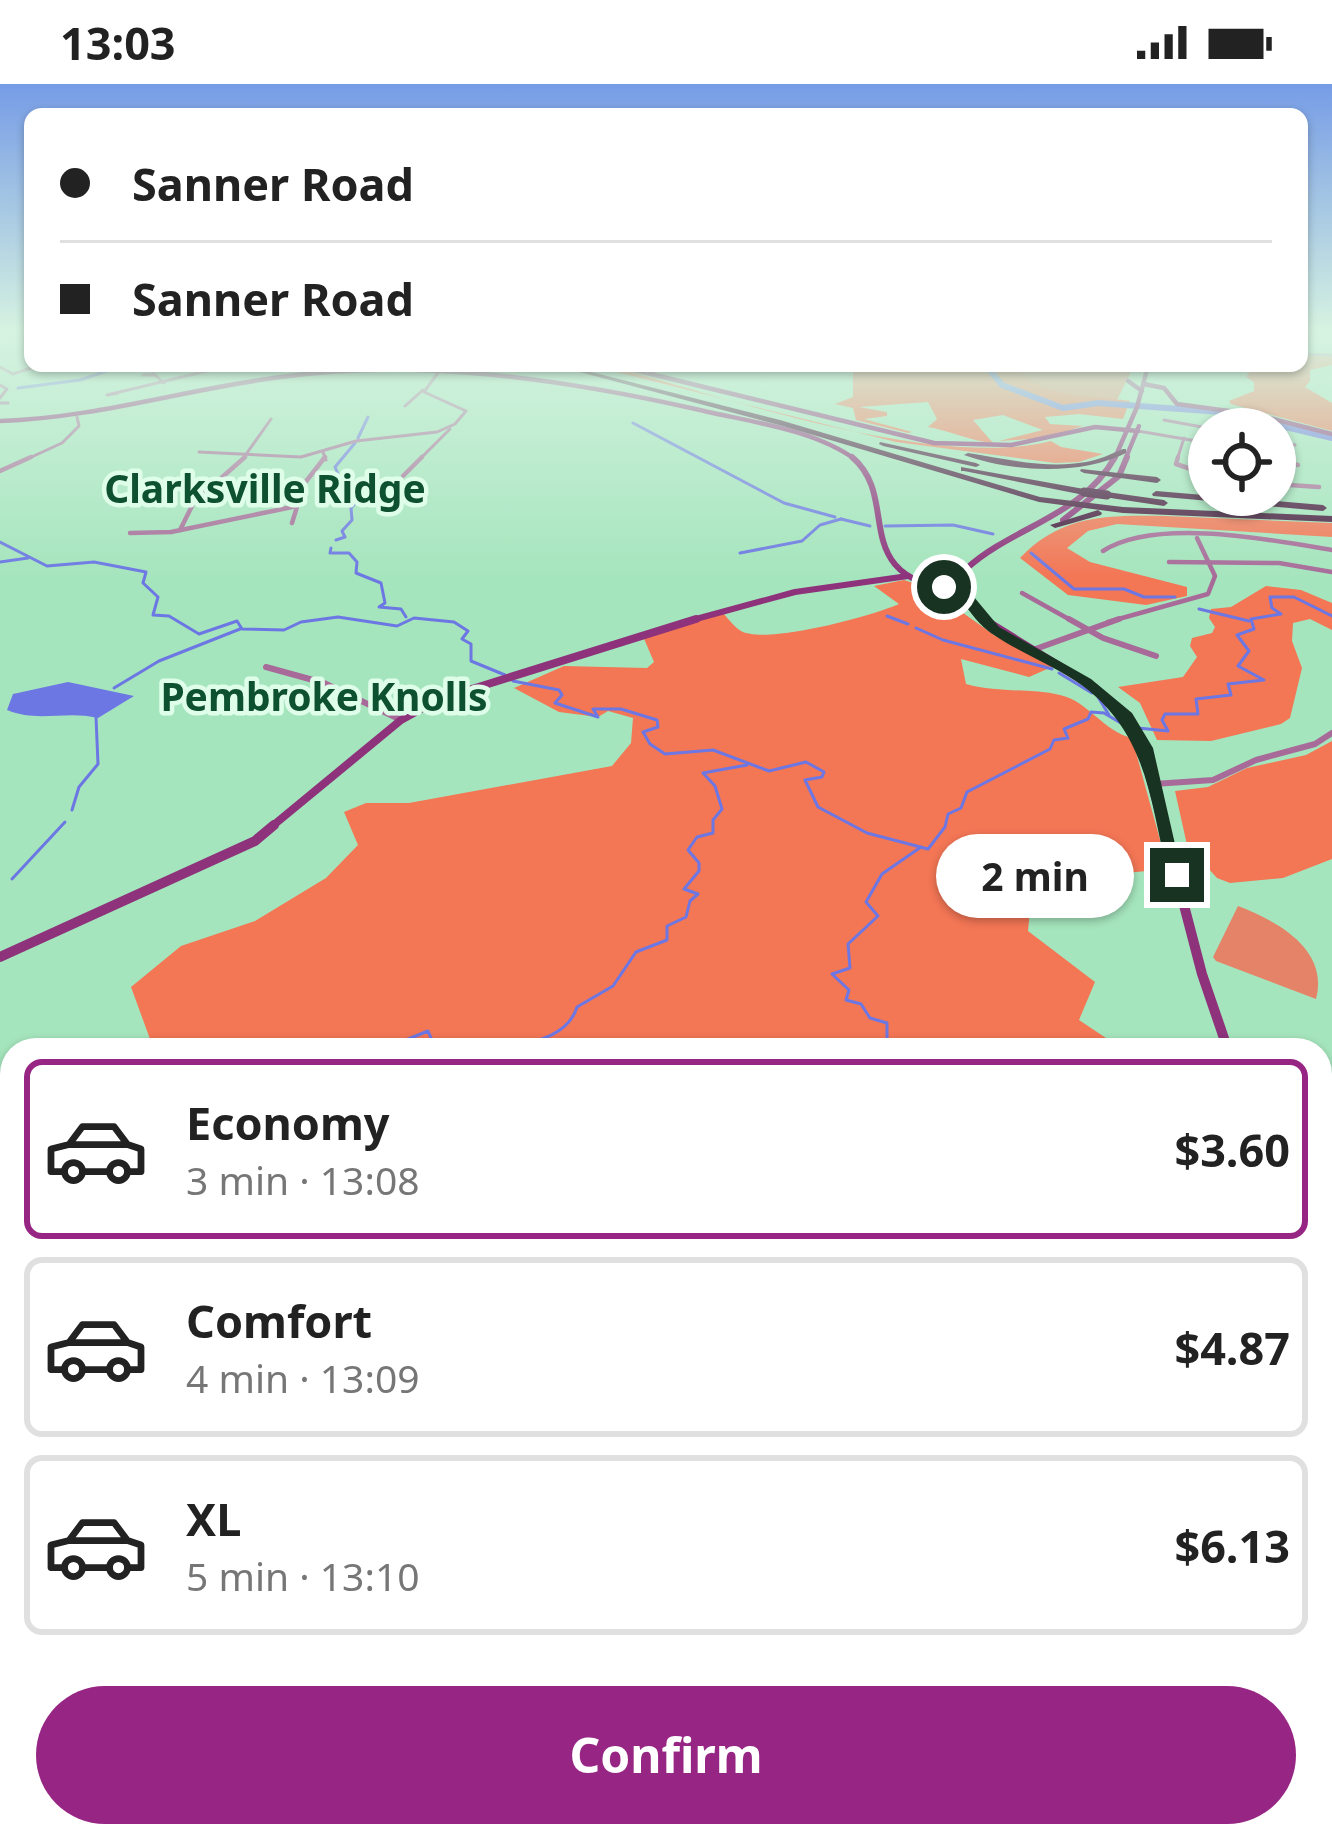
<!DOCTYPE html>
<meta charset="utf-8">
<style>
:root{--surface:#fff;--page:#f6f6f6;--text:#222;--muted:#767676;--line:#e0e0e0;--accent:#972583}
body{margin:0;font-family:"Noto Sans",sans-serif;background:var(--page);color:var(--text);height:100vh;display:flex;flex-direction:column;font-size:45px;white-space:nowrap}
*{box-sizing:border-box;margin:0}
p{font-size:39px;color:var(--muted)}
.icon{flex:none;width:66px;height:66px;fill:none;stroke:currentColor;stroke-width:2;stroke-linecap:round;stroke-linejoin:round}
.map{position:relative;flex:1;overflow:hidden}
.details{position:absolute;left:0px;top:954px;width:1332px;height:810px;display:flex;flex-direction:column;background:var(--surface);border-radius:36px 36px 0 0;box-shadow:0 3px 9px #0004}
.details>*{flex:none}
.guide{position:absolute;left:24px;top:24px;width:1284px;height:264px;border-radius:18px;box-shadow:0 3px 9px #0004;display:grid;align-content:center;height:264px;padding:0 36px;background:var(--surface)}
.fabs{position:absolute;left:1188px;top:324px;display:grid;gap:24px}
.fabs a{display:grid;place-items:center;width:108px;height:108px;border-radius:50%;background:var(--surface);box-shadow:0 3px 9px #0004;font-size:60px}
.end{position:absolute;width:54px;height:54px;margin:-27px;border:15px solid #193323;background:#fff;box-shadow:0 0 0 6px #fff}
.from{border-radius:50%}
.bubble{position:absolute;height:84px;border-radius:42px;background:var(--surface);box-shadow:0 3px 9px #0004;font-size:39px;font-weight:700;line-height:84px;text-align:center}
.guide b{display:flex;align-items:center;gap:42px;height:114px;font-size:45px}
.guide b+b{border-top:3px solid var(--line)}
.guide i{width:30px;height:30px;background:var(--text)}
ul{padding:21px 0 0;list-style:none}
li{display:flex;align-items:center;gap:36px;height:180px;margin:0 24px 18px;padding:0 12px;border:6px solid var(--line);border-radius:18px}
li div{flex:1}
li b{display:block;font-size:45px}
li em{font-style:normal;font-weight:700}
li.current{border-color:var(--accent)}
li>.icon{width:108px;height:108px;stroke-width:1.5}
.button{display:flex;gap:24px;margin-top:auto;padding:24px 36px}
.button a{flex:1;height:138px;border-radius:72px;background:var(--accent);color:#fff;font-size:48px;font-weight:700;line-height:138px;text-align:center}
.status{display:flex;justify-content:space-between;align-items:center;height:84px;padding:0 60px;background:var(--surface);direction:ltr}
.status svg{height:33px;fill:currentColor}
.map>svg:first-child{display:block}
.green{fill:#e58368}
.forest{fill:#f37655}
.water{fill:#6c77e3}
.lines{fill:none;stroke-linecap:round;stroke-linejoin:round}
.stream-far1{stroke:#6c77e3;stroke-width:3}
.stream{stroke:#6c77e3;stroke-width:4.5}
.river{stroke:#6c77e3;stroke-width:6}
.street-far3{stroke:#a86b99;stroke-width:3}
.street-far2{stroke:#a86b99;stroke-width:4.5}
.street-far1{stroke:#a86b99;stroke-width:6}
.street{stroke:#a86b99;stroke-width:12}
.secondary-far4{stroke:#8d327b;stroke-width:4.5}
.secondary-far3{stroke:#8d327b;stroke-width:6}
.secondary-far2{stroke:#8d327b;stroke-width:8}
.secondary-far1{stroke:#8d327b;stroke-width:10}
.secondary{stroke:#8d327b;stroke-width:14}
.highway{fill:#44153b;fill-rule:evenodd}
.highway-bridge{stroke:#44153b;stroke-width:9}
.route{fill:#193323}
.labels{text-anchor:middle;stroke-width:9;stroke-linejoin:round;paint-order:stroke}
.far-neighbourhood-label{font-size:39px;font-weight:bold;fill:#0e5130;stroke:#dffee9}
</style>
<div class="status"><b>13:03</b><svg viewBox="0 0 49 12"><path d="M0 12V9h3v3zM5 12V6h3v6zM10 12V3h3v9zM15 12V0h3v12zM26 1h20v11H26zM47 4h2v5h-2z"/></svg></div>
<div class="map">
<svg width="1332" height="1764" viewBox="0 0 1332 1764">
<rect width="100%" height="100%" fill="#a5e5bd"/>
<g class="green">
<path d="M 926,282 L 1134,282 L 1110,330 Z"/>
<path d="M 1238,822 C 1277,837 1329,865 1316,915 L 1216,877 L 1213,873 Z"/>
</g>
<g class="forest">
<path d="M 1307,272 L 1332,272 L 1332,281 L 1310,286 L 1310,297 L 1305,303 L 1332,319 L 1332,347 L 1231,320 L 1229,317 L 1254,307 L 1254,298 L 1246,293 L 1250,287 L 1302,282 Z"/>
<path d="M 592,282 L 614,283 C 729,315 937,386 1051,357 L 1061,363 L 1103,370 L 1079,378 L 1055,379 L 896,358 Z"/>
<path d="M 853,282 L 1019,282 L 1016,285 C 1050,317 1092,311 1130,317 L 1123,335 L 1079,330 L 1045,333 L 1050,340 L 1083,342 L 1045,354 L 999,357 L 1043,346 L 1003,331 L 973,336 L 993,359 C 970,357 951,347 928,343 L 937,335 L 928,318 L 859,323 L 887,328 L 887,332 L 864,335 L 912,348 L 908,349 L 856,336 L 853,324 L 835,320 L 853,313 Z"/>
<path d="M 1166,432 L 1332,439 L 1332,453 L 1117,440 L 1088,447 L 1067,464 L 1090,478 L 1187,503 L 1187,512 L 1146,521 L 1068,511 L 1020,474 C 1061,430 1110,431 1166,432 Z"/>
<path d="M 904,496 L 928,504 L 994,551 L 1054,582 L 1029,593 L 961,575 L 966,600 C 998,609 1029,604 1060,611 C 1088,617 1103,647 1132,654 L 1168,785 L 1115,790 L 1031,814 L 1028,847 L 1095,898 L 1079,936 L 1124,966 L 154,966 L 131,903 L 181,862 L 255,837 L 326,794 L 358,761 L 344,728 L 366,719 L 409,719 L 612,682 L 631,659 L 633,634 L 608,627 L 598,633 L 559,628 L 514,604 L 564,582 L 647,584 L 654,578 L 642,550 L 721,527 C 727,533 734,543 741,547 C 766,561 872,532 899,520 L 874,502 Z"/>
<path d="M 1266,502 L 1301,506 L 1332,519 L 1332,546 L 1310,535 L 1293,539 L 1292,557 L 1302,584 L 1290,634 L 1281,640 L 1211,657 L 1157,656 L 1140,619 L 1118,603 L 1183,593 L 1197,573 L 1190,562 L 1192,554 L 1212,549 L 1215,543 L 1209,534 L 1211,525 L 1231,523 Z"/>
<path d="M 1332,657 L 1332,775 L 1283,794 L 1230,799 L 1217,794 L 1187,761 L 1175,707 L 1208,703 L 1247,684 L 1306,671 Z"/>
</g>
<path class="water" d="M 68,598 L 134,612 L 98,634 C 66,626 38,639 7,626 L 13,610 Z"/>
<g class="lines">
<g class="stream-far1">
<path d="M 18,304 L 80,296 L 122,282"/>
<path d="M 633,339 L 784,419 L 835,433"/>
<path d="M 358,354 L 368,333"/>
<path d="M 841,435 L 870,442"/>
<path d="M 885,442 L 953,441 L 993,450"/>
<path d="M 336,456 L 345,453 L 342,447 L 352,436 L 351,424 L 363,410 L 341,397 L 335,383 L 355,359"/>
<path d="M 0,458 L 47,482 L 94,478 L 146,488 L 143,499 L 158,513 L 153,531 L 169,532 L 199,550 L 237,537 L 242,545 L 284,546 L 301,538 L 338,533 L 397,542 L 414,534 L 454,538 L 468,547 L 462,555 L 471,560 L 471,577 L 505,591"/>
<path d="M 331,464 L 330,469 L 349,469 L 357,478 L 356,489 L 381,499 L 385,519 L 379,523 L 401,525 L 406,533"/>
<path d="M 740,469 L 802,457 L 820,441 L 841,435"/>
<path d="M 1031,469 L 1074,505 L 1124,505 L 1144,513 L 1175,513"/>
<path d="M 0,478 L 28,474"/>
<path d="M 1199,525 L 1249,537"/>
<path d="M 887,532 L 908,540"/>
<path d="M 916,544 L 943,556 L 1052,585"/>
<path d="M 1059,589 L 1092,609"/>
<path d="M 513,597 L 559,606 L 562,611 L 555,619 L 598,633 L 593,625 L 621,625 L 657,636 L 658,643 L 643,648 L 650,660 L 665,670 L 713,666 L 769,687 L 806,678 L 824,688 L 822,693 L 805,696 L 818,723 L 867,749 L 928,765 L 945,743 L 948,730 L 961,724 L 967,708 L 1050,665 L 1054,656 L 1068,654 L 1064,645 L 1088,635 L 1091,628 L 1104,629 L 1129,644"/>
<path d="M 114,604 L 159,577 L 240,545"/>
<path d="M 1098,613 L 1109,631"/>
<path d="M 1138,644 L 1168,647 L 1162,636 L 1165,630 L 1198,630 L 1196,615 L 1231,611 L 1228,600 L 1264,596 L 1238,582 L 1249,567 L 1237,551 L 1254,545 L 1251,535 L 1281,530 L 1272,524 L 1270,513 L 1294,513 L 1332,532"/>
<path d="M 72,726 L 79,703 L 98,680 L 96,633"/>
<path d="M 12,795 L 65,738"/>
<path d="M 381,966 L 428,947 L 434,961 C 474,965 563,970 577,923 L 613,902 L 636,868 L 667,856 L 667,842 L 686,833 L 690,817 L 698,810 L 684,805 L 699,787 L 699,779 L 688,766 L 697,753 L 713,749 L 713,736 L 722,725 L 715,702 L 703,689 L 747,681"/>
<path d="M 901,966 L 887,956 L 887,939 L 870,934 L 861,920 L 846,916 L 849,906 L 832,890 L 850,884 L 848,860 L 878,832 L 866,818 L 882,790 L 921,763"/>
</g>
<path class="stream" d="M 0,1079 L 12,1075"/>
<path class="river" d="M 962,282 L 987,283 L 1002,301 L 1063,324 L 1098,319 L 1221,328 L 1332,354"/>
<g class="street-far3">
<path d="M 1302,270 L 1332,271"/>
<path d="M 76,282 L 81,283"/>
<path d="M 0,283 L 13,290 L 37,282"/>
<path d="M 154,291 L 143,291 L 154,290 L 164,299"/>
<path d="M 0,301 L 7,305 L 0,314"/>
<path d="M 118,309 L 107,311 L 228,282"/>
<path d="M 0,319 L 8,319"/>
<path d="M 405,322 L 423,306"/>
<path d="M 1164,336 L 1213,345"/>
<path d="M 1138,347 L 1208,359"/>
<path d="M 1275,357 L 1295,361"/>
<path d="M 199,368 L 301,373 L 356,357 L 437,348 L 455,340 L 466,327 L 424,308 L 440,286"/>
<path d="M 323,368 L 326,376"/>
<path d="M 25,376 L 62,359 L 79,342 L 77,333"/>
<path d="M 242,376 L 271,335"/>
<path d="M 419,376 L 450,345"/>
<path d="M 1177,376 L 1184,354"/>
<path d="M 1204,376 L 1208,359"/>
</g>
<g class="street-far2">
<path d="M 1178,373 L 1176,380 L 1209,391"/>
<path d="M 1201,373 L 1209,382"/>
<path d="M 1275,376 L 1298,381"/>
<path d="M 0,387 L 31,373"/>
<path d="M 403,392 L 422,373"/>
<path d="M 1275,400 L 1319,403"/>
<path d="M 292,439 L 304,400 L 325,373"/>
<path d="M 180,446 L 194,418 L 245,373"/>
<path d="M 130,449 L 171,448 L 297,422"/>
<path d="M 1103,467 C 1156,433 1272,456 1332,466"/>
<path d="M 1169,478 L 1279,479 L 1332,488"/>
<path d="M 1022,509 L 1074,538"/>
<path d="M 1108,538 L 1208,510 L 1215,492 L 1197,454"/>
</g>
<g class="street-far1">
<path d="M 1069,535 L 1103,554 L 1156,572"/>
<path d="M 1030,567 L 1119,535"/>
<path d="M 266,583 L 324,599 L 401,636"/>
<path d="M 1154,700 L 1213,696 L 1256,676 L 1315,660 L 1332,649"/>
</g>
<g class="street">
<path d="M 518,1752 L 525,1764"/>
<path d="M 279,1764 L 319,1752"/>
<path d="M 864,1764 L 865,1752"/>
</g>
<g class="secondary-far4">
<path d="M 618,282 L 934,359 L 1011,361 L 1095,343 L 1138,347"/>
<path d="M 1128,297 L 1142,307"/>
<path d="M 1144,300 L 1164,304 L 1177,320 L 1258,331 L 1332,350"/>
<path d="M 0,337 C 96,334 186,305 281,293 C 420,274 564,295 700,326 C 750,338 814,345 856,376"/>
<path d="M 1114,376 L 1137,323 L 1148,282"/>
<path d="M 1125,376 L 1139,342"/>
</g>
<g class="secondary-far3">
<path d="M 852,373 C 904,417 842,495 965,509"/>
<path d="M 1063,436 L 1119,392 L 1127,373"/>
<path d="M 685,538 L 795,508 L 908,492"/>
<path d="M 985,538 L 960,504 L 966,485 C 1013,442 1082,433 1115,373"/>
</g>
<g class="secondary-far2">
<path d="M 983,535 L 1095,604 L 1138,648 L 1163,744"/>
<path d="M 270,744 L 401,636 L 437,616 L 696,535"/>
</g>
<g class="secondary-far1">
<path d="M 1163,741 L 1202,890 L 1228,966"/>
<path d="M 1180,797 L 1189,809 L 1205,816"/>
<path d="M 0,873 L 255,757 L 274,741"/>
</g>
<path class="secondary" d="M 1320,1234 L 1332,1307"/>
<g class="highway">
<path d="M 557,282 L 568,282 L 780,336 L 1040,413 L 1123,423 L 1332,432 L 1332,438 L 1123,429 L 1039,418 L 783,342 Z"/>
<path d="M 880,358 L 976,379 L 980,381 L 976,383 L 883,362 L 879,360 Z"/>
<path d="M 1123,365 L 1126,365 L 1126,369 C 1080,392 1011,388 964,371 L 968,369 C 1006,375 1047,385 1086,378 C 1099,376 1111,370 1123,365 Z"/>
<path d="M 961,383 L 1084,405 L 1088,408 L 1084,411 L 964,387 L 961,387 Z"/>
<path d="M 1081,385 L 1157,393 L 1161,396 L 1157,399 L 1084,389 L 1080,387 Z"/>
<path d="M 1156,407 L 1323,421 L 1327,424 L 1323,427 L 1153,412 L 1152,410 Z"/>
<path d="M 1107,408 L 1164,416 L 1168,419 L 1164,422 L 1104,413 L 1103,411 Z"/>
<path d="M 1098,426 L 1102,429 L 1101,431 L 1055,444 L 1050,441 Z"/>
</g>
<path class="highway-bridge" d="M 1084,408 L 1107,411"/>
</g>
<linearGradient id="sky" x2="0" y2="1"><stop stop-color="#769ce6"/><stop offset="0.5" stop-color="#d6f3e1"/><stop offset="1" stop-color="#d6f3e1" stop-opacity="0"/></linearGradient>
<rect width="1332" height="494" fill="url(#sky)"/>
<path class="route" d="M 934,499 L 969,507 L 999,543 L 1091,595 L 1132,629 L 1153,664 L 1183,795 L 1168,791 C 1150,717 1148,651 1083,602 C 1056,582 1022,570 994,551 C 962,529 976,516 929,506 Z"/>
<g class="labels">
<g class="far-neighbourhood-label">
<text x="265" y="419">Clarksville Ridge</text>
<text x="324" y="627">Pembroke Knolls</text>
</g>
</g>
</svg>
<div class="fabs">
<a><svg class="icon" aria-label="locate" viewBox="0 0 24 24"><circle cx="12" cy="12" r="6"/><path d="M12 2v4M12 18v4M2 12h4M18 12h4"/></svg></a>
</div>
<i class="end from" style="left:944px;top:503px"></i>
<i class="end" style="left:1177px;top:791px"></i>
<div class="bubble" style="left:936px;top:750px;width:198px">2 min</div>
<div class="guide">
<b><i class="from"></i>Sanner Road</b>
<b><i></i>Sanner Road</b>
</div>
<section class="details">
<ul>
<li class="current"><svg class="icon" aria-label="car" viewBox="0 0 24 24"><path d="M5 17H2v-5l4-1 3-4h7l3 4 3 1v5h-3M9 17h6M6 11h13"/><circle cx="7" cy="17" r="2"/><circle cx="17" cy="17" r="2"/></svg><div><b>Economy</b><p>3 min · 13:08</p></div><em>$3.60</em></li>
<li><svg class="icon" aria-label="car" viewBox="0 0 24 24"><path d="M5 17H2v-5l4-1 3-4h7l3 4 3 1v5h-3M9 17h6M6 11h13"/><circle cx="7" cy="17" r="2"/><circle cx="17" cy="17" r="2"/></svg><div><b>Comfort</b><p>4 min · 13:09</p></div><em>$4.87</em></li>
<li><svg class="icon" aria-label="car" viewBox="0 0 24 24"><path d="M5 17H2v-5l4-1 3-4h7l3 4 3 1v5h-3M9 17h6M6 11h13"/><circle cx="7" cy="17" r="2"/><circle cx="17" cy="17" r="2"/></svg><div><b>XL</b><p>5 min · 13:10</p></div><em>$6.13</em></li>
</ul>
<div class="button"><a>Confirm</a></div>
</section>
</div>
